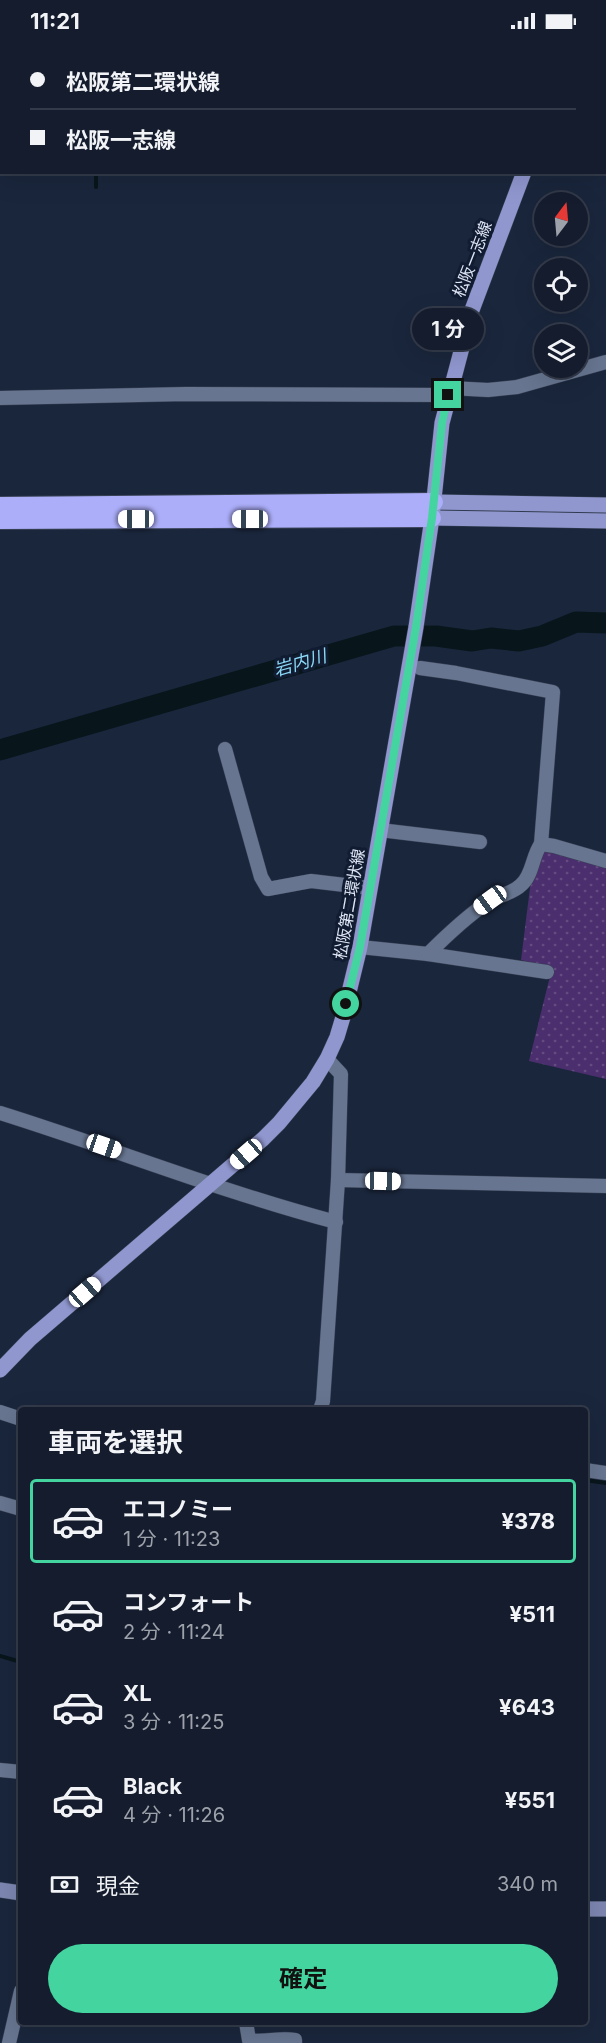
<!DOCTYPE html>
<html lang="ja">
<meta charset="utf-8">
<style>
:root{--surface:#141c2d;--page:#1d2535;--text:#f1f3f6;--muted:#9da1aa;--line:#333a49;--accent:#44d49f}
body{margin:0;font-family:Inter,"Noto Sans JP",sans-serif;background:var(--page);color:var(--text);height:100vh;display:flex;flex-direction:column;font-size:22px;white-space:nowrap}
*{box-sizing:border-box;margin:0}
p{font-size:20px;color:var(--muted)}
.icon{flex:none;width:33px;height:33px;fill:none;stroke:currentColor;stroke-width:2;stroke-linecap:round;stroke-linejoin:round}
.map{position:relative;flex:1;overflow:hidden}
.side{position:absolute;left:18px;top:1365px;width:570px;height:618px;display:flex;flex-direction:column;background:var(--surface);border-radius:6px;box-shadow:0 6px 24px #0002,0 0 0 2px var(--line)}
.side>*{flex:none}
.hud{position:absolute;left:0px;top:0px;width:606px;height:132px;box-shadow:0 6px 24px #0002,0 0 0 2px var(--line);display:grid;align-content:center;height:132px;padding:0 30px;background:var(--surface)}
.needle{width:39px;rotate:16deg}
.buttons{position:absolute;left:534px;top:150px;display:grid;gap:12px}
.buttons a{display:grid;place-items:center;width:54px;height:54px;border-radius:50%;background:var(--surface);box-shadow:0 6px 24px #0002,0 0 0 2px var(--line);font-size:30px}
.end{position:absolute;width:27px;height:27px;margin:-14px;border:8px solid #44d49f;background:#111;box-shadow:0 0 0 3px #111}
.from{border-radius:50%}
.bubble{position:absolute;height:42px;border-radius:21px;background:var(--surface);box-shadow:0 6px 24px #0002,0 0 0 2px var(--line);font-size:20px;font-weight:700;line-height:42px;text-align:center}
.car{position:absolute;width:18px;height:36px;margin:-18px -9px;border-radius:8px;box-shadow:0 0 4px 2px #0007;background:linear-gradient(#fff 24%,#345 0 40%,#fff 0 76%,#345 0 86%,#fff 0)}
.hud b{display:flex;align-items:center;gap:21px;height:57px;font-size:22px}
.hud b+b{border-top:2px solid var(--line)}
.hud i{width:15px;height:15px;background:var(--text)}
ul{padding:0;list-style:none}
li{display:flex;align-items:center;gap:18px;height:84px;margin:0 12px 9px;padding:0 18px;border:3px solid transparent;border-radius:6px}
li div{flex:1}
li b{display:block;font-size:22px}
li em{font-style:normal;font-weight:700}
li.current{border-color:var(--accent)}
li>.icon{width:54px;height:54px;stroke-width:1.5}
h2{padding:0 30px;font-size:27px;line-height:72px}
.pay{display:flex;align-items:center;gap:15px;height:66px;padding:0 30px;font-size:22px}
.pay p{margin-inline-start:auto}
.cta{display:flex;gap:12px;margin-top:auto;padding:12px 30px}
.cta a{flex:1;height:69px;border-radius:36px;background:var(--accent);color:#111;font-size:24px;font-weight:700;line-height:69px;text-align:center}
.status{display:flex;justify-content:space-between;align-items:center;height:42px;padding:0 30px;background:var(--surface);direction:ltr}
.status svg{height:16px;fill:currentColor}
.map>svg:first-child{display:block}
.park{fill:url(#park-dots)}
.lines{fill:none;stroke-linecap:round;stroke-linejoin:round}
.stream{stroke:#08161b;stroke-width:4}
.river{stroke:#08161b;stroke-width:21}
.street-casing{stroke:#394255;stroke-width:15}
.secondary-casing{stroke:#394255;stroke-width:16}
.primary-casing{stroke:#394255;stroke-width:16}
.highway-casing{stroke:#394255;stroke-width:20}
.street{stroke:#677590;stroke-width:14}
.secondary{stroke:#7c86b0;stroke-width:15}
.primary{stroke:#9097cf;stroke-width:15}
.highway{stroke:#acaef9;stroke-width:18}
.route{stroke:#44d49f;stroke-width:8}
.labels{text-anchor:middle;stroke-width:6;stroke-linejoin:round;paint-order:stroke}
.street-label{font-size:16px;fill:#dee6f5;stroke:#111c32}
.water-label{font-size:18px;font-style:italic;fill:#8ad8f5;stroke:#111c32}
</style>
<div class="status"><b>11:21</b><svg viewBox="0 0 49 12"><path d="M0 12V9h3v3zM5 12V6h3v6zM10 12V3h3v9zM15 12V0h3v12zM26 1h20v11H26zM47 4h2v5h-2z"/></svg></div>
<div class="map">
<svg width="606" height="2001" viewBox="0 0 606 2001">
<defs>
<pattern id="park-dots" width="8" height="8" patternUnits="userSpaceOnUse" patternTransform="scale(1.5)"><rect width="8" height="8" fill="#4b2e6d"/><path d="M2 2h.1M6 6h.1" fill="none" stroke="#644c82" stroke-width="1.8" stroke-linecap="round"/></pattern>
</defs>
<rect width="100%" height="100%" fill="#1a263c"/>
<path class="park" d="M 551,808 L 606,824 L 606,1037 L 529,1019 L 552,926 L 521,918 L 531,838 L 540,811 Z"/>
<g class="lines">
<g class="stream">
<path d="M 97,2 L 97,0"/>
<path d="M 96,145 L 96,130"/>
<path d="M 585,1438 L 606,1441"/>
<path d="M 0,1614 L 21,1620"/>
</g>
<path class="river" d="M 0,708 L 394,594 L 436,594 L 472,599 L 491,596 L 519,599 L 542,594 L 576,580 L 606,581"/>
<g class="street-casing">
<g id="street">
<path d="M 589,0 L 602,2"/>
<path d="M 450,346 L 488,348 L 517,345 L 606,320"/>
<path d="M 0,356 L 186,352 L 448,353"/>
<path d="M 420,626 L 456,631 L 553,650 L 541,802 L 554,804 L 606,819"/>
<path d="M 225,707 L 261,835 L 268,847 L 311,839 L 370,846"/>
<path d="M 380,788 L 480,800"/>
<path d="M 360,905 L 428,912 L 547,930"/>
<path d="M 428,912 C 447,893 466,875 488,860 C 498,853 512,852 521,843 C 533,833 532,814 541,802"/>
<path d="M 0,1071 C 112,1106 222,1150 336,1180"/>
<path d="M 338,1138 L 606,1144"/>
<path d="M 320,1368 L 323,1359 L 338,1138 L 341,1032 L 327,1017"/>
<path d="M 0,1370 L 21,1377"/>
<path d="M 585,1428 L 606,1431"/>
<path d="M 0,1461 L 21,1467"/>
<path d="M 0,1728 L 21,1730"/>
<path d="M 246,1980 L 249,1998 C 264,2001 279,1995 295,1998 L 295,2001"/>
<path d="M 9,2001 L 21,1949"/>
</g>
</g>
<g class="secondary-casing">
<g id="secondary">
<path d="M 0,1848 L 21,1851"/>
<path d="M 585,1867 L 606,1867"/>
</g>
</g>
<g class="primary-casing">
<g id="primary">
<path d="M 552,2 L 552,0"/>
<path d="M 434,460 L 606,463"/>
<path d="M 432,476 L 606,479"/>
<path d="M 0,1328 L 30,1297 L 263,1097 L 279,1081 L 313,1040 L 327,1017 L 337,995 L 343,975 L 360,905 L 416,585 L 432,476 L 442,381 L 472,268 L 524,130"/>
</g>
</g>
<g class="highway-casing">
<g id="highway">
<path d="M 0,464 L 434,460"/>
<path d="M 0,478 L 432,476"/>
</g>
</g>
<use href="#street" class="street"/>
<use href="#secondary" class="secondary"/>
<use href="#primary" class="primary"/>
<use href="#highway" class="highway"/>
</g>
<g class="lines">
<path class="route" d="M 346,962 L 360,905 L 416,585 L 432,476 L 442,381 L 448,353"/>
</g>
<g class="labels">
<g class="street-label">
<text transform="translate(472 217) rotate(-69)" y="6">松阪一志線</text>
<text transform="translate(349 862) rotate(-80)" y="6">松阪第二環状線</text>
</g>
<g class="water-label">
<text transform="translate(300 621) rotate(-16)" y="6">岩内川</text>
</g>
</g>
</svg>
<div class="buttons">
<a><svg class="needle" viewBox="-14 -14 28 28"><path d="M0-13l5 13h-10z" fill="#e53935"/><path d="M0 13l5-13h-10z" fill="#9da1aa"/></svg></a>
<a><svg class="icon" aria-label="locate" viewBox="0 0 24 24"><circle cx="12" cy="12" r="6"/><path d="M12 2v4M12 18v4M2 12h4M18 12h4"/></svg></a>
<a><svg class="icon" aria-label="layers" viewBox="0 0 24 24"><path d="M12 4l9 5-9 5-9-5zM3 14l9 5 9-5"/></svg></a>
</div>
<i class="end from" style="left:346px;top:962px"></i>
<i class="end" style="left:448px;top:353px"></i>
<div class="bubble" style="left:412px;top:266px;width:72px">1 分</div>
<i class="car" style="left:136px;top:477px;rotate:270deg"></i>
<i class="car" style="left:250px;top:477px;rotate:270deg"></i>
<i class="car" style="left:490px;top:858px;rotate:234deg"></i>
<i class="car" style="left:104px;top:1104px;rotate:109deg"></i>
<i class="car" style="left:246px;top:1112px;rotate:229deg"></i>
<i class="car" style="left:383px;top:1139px;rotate:91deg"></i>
<i class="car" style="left:85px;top:1250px;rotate:49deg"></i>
<div class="hud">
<b><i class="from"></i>松阪第二環状線</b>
<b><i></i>松阪一志線</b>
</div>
<section class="side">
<h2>車両を選択</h2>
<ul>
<li class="current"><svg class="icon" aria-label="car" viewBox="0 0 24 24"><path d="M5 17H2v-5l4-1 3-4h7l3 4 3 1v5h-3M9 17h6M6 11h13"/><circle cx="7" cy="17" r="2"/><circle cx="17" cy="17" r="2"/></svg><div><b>エコノミー</b><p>1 分 · 11:23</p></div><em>¥378</em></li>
<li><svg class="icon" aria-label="car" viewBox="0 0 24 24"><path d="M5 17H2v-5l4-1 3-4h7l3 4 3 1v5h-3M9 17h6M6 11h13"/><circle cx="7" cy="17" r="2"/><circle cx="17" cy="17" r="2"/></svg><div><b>コンフォート</b><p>2 分 · 11:24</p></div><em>¥511</em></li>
<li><svg class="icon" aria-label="car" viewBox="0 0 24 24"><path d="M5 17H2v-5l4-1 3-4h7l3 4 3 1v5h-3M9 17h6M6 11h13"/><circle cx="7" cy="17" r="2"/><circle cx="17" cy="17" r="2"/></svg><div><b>XL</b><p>3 分 · 11:25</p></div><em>¥643</em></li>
<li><svg class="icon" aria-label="car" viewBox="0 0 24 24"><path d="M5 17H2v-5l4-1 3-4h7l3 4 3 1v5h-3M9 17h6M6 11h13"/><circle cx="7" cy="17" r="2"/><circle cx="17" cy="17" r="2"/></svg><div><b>Black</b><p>4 分 · 11:26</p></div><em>¥551</em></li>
</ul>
<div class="pay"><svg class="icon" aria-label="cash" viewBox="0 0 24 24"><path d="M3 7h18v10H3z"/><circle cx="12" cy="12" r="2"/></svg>現金<p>340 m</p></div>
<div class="cta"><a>確定</a></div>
</section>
</div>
